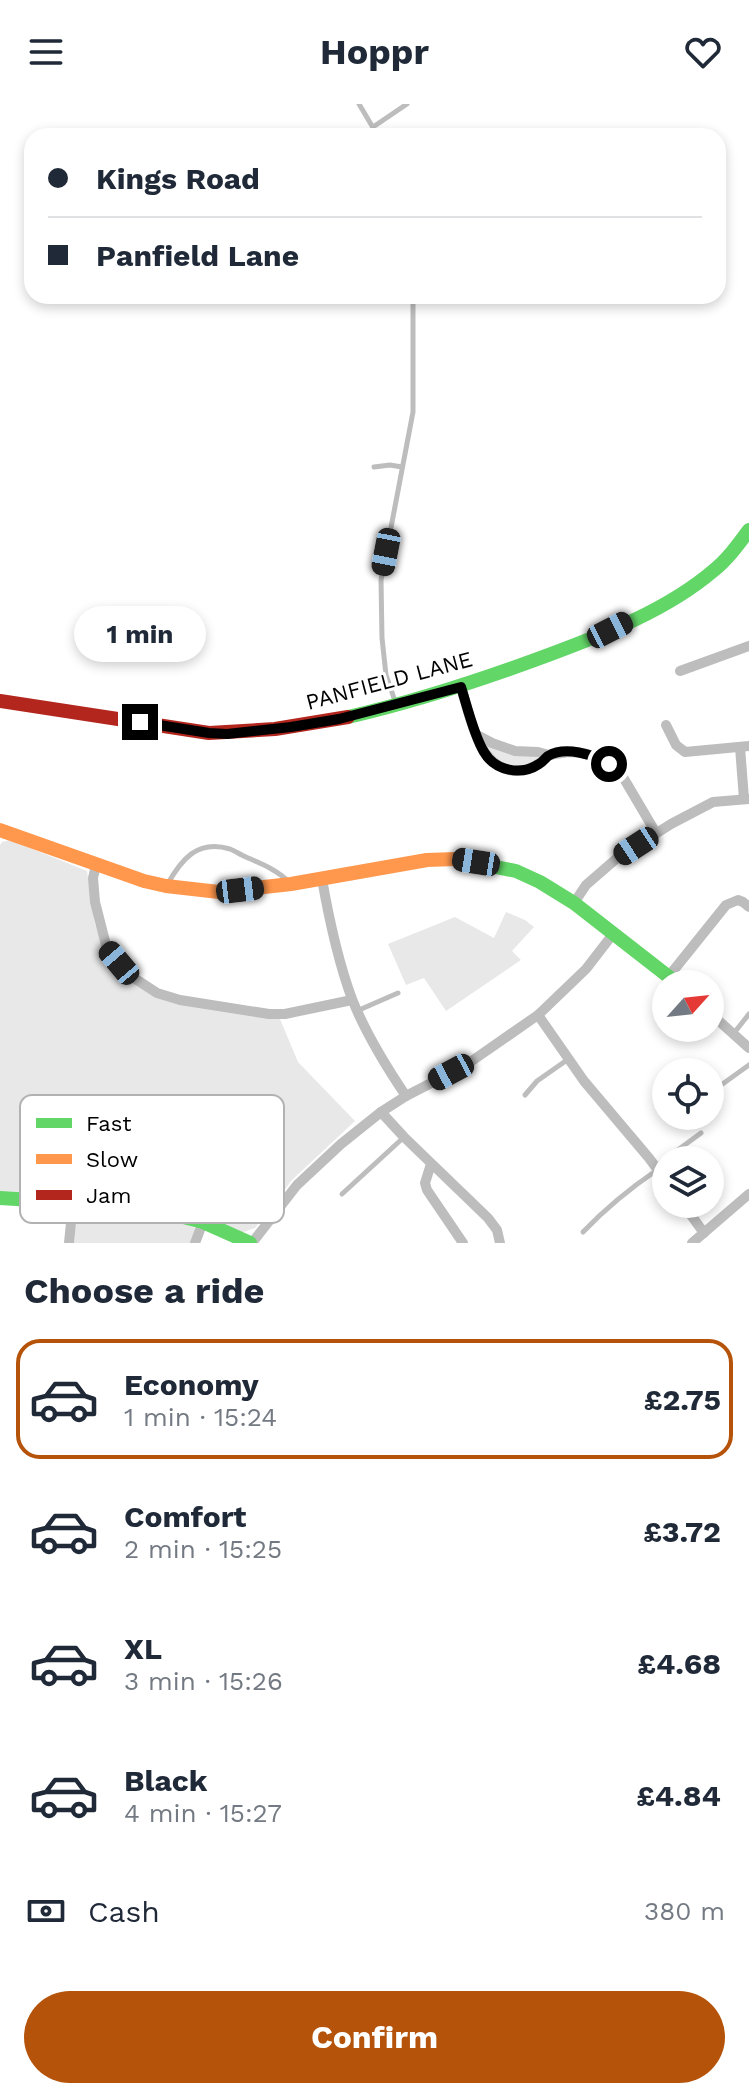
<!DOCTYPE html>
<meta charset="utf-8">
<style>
:root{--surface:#fff;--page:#f6f6f7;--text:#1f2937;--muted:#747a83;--line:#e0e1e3;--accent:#b45309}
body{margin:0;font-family:"Work Sans",sans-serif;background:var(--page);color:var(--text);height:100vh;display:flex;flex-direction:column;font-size:30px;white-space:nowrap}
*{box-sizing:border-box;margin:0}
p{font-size:26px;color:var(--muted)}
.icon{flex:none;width:44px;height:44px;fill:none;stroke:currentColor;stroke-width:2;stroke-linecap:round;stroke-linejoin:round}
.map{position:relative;height:1139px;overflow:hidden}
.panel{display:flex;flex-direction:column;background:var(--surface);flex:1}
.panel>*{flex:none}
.hud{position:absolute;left:24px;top:24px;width:702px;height:176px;border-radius:24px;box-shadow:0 4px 12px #0003;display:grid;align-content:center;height:176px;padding:0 24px;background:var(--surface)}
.needle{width:52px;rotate:63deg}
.buttons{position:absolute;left:652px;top:866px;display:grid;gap:16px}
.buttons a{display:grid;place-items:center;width:72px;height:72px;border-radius:50%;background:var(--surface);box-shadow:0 4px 12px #0003;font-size:40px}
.end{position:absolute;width:36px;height:36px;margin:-18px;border:10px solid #000;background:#fff;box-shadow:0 0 0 4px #fff}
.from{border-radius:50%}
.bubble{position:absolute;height:56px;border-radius:28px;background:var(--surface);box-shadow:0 4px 12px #0003;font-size:26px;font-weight:700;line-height:56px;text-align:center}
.car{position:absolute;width:24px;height:48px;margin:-24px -12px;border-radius:10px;box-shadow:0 0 6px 2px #0007;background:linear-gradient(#222 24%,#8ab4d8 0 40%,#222 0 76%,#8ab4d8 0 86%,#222 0)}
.hud b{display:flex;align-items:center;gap:28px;height:76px;font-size:30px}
.hud b+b{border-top:2px solid var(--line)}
.hud i{width:20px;height:20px;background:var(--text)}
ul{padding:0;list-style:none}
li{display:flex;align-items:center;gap:24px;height:120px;margin:0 16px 12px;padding:0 8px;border:4px solid transparent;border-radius:24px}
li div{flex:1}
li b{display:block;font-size:30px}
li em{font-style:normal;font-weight:700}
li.selected{border-color:var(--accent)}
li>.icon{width:72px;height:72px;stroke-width:1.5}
h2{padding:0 24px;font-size:36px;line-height:96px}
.pay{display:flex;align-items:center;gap:20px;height:88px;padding:0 24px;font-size:30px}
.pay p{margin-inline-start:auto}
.primary-button{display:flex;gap:16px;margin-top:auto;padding:16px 24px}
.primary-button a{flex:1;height:92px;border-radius:48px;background:var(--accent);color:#fff;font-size:32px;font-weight:700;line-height:92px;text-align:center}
header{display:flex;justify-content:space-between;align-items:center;height:104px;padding:0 24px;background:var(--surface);font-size:36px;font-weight:700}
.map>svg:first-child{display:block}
.green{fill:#e8e8e8}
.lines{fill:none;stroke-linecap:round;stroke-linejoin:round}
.lane{stroke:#bdbdbd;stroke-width:5}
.street{stroke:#bdbdbd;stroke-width:10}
.fast{stroke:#63d668;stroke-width:14}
.slow{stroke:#ff974d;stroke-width:14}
.jam{stroke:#b3261e;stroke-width:14}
.route{stroke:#000;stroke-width:10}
.labels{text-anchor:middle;stroke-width:6;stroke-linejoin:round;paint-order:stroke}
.street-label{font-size:22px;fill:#000;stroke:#fff}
.key{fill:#fff;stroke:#b2b2b2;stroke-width:2}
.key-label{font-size:22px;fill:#000}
</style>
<header><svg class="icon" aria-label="menu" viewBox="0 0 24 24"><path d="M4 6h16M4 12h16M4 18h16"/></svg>Hoppr<svg class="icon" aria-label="heart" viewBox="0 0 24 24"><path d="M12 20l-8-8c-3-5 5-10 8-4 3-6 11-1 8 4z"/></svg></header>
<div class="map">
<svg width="749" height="1139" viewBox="0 0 749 1139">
<rect width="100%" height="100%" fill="#fff"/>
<g class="green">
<path d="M 488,641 L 537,651 L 538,656 L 527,663 L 504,661 L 485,643 Z"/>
<path d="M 10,736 L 87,767 L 95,820 L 105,847 L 157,893 L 280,915 L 298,958 L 355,1017 L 292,1076 L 255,1124 L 241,1129 L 202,1110 L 145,1098 L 0,1089 L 0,741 L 2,738 Z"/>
<path d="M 506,808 L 525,816 L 534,823 L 512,847 L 521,856 L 446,907 L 424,874 L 406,881 L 388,840 L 455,813 L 494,834 Z"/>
<path d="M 77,1105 L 144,1107 L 196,1124 L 190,1139 L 74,1139 Z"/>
</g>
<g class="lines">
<g class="lane">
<path d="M 359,0 L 378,32"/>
<path d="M 373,23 L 407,0"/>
<path d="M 374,363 L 390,361 L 402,363"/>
<path d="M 396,600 L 386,571 L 382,534 L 381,476 L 413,308 L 413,192"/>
<path d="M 167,781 C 181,756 197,735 230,745 C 235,747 241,751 246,753 C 262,760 277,766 289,778"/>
<path d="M 359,906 L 398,889"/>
<path d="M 734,929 L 749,910"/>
<path d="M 710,989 L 749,961"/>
<path d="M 525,991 L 537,977 L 567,956"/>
<path d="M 656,1062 L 701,1029"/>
<path d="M 342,1090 L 403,1034"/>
<path d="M 583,1128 C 606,1104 629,1085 657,1066"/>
</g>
<g class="street">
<path d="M 680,567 L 749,542"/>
<path d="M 461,583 C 470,612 478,665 516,667 C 530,667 540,660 549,651"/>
<path d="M 666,621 L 676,641 L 685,648 L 749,642"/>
<path d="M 477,631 L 492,639 L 515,647 L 538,648 L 549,651 L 568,648 L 583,649 L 600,654 L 623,673 L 656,729"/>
<path d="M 740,643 L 744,695"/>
<path d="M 96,761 L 93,774 L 95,798 L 107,845 L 131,872 L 157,889 L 180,896 L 269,910 L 285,910 L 352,896"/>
<path d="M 322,775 C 329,815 338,857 352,895 C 366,930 385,961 406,992"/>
<path d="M 574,799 L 586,781 L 616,755 L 671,720 L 713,698 L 749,695"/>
<path d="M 669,872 L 726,801 L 738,796 L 743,798 L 749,803"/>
<path d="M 710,909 L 749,944"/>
<path d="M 538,911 L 584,977 L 649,1054 L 666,1077"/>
<path d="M 381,1008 L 404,1033 L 488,1114 L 497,1126 L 500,1139"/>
<path d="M 431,1060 L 425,1079 L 427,1086 L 463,1139"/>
<path d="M 683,1100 L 704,1129"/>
<path d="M 69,1139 L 73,1098"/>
<path d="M 195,1139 L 203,1118"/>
<path d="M 252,1139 L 297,1081 L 341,1040 L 381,1008 L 406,992 L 466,961 L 538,911 L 586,865 L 613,830"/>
<path d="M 692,1139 L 749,1090"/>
</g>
<g class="fast">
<path d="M 348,613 C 417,597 484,575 551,550 C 607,529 667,506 713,467 C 727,456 738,441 749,426"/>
<path d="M 456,755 L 516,767 L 540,778 L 574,799 L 678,880"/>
<path d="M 0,1094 L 144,1103 L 203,1118 L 250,1139"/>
</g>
<path class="slow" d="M 0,726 L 144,777 L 166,782 L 219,788 L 291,780 L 427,756 L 456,755"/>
<path class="jam" d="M 0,597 L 209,629 L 275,625 L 348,613"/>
</g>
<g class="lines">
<path class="route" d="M 140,618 L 209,629 L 227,630 L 291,623 L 339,615 L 461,583 C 467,602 474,632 484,648 C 495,667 521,672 539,660 C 543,658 545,654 548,652 C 565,642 593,650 609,660"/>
</g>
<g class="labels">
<g class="street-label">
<text transform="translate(389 576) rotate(-15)" y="8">PANFIELD LANE</text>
</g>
</g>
<rect x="20" y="991" width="264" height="128" rx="12" class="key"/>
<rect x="36" y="1014" width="36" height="10" fill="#63d668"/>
<rect x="36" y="1050" width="36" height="10" fill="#ff974d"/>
<rect x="36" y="1086" width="36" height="10" fill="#b3261e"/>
<g class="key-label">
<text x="86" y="1027">Fast</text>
<text x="86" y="1063">Slow</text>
<text x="86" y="1099">Jam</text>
</g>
</svg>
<div class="buttons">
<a><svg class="needle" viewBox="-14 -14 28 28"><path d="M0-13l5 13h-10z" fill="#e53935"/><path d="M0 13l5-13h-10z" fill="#747a83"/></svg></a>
<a><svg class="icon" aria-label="locate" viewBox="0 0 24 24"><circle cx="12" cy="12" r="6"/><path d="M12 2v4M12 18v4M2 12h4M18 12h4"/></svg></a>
<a><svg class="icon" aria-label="layers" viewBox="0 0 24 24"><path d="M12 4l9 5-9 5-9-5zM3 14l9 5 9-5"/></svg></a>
</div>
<i class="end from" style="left:609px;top:660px"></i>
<i class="end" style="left:140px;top:618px"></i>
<div class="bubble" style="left:74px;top:502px;width:132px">1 min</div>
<i class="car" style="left:386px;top:448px;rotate:191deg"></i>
<i class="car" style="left:610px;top:526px;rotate:63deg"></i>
<i class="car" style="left:636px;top:742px;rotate:237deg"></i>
<i class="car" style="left:476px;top:758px;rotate:279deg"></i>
<i class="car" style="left:240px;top:786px;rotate:83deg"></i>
<i class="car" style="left:119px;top:859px;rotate:320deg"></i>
<i class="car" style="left:451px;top:968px;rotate:242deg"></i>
<div class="hud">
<b><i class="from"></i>Kings Road</b>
<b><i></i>Panfield Lane</b>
</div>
</div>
<section class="panel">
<h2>Choose a ride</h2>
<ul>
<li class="selected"><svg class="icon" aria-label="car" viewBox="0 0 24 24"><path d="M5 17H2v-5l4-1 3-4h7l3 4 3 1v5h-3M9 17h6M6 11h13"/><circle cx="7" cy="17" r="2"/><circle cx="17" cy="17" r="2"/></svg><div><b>Economy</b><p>1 min · 15:24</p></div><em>£2.75</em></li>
<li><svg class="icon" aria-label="car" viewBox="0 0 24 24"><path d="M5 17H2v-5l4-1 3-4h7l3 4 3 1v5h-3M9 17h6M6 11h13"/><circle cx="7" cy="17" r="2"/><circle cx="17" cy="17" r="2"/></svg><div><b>Comfort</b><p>2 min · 15:25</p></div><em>£3.72</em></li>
<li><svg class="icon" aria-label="car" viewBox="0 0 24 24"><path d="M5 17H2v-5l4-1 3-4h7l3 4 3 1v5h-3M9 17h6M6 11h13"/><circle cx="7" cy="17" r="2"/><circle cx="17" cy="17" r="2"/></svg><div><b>XL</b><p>3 min · 15:26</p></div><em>£4.68</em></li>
<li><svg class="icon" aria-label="car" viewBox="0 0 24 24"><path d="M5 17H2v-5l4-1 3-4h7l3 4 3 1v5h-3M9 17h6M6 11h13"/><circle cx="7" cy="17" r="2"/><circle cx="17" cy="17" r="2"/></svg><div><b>Black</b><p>4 min · 15:27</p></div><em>£4.84</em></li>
</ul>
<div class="pay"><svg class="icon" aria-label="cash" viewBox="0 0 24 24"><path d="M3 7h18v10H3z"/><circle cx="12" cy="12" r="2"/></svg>Cash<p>380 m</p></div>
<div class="primary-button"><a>Confirm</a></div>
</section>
